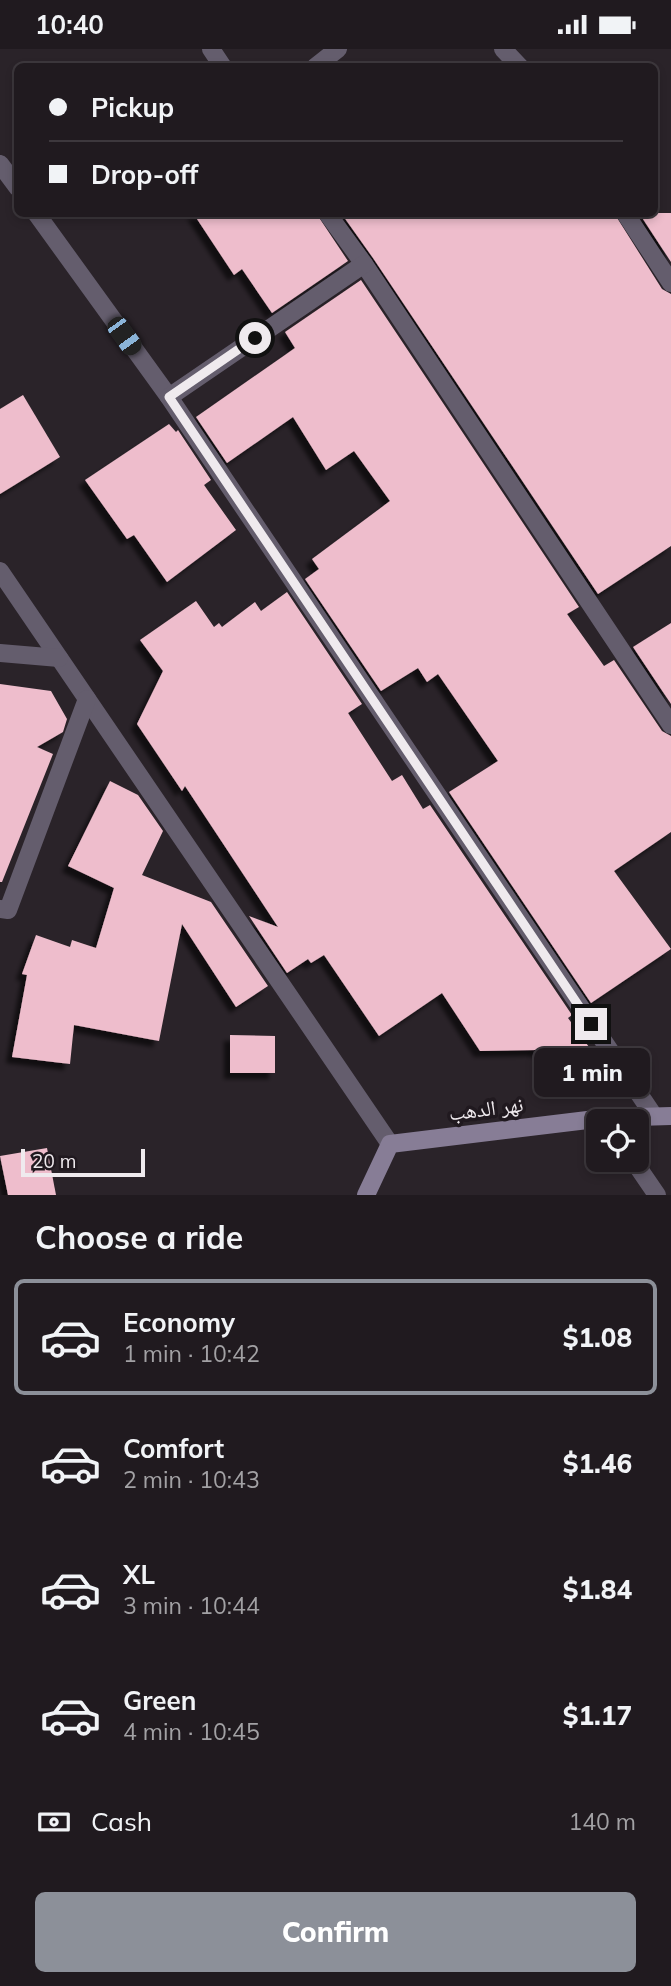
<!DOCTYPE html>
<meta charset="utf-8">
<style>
:root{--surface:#201a1f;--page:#282328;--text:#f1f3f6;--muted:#a2a1a4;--line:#3d383d;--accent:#8c9099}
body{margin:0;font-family:Mulish,"Noto Naskh Arabic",sans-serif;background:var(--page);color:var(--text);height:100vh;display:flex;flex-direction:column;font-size:26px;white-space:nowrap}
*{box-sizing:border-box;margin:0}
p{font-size:23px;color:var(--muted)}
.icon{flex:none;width:38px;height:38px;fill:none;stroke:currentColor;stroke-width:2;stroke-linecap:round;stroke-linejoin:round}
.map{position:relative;height:1146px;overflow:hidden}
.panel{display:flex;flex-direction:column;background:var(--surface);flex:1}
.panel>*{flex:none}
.banner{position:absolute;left:14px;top:14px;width:644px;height:154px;border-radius:10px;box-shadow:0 4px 10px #0003,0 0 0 2px var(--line);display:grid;align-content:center;height:154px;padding:0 35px;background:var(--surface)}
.tools{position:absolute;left:586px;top:1060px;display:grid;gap:14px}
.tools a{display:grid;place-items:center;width:63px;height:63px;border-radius:10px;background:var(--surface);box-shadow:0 4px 10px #0003,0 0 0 2px var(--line);font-size:35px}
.scale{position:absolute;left:21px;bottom:18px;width:124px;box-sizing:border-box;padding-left:7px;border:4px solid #efeaee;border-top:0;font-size:19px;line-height:24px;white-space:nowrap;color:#efeaee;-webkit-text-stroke:5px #20191f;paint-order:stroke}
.end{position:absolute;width:32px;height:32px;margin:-16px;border:9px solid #efeaee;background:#111;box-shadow:0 0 0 4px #111}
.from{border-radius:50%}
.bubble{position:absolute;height:49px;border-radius:10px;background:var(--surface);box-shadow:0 4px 10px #0003,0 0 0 2px var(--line);font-size:23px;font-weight:800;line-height:49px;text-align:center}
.car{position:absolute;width:21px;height:42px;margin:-21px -10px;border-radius:9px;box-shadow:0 0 5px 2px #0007;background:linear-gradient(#222 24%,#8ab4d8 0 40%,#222 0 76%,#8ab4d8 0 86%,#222 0)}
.banner b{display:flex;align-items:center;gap:24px;height:66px;font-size:26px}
.banner b+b{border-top:2px solid var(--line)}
.banner i{width:18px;height:18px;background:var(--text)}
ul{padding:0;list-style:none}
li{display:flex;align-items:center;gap:21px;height:116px;margin:0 14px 10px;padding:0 21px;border:4px solid transparent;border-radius:10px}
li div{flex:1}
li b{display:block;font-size:26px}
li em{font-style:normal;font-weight:800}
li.current{border-color:var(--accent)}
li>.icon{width:63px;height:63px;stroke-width:1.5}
h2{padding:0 35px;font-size:32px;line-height:84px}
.pay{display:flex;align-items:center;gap:18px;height:77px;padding:0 35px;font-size:26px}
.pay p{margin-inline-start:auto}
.cta{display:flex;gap:14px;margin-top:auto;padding:14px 35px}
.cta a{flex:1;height:80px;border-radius:10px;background:var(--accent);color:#fff;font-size:28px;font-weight:800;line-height:80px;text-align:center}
.status{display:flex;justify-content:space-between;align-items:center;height:49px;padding:0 35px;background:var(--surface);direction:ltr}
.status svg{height:19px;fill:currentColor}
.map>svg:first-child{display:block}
.building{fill:#eebdcc;filter:url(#shadow)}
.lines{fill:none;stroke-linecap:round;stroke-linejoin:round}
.street{stroke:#645d6d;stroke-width:18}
.secondary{stroke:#877d96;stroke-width:18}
.route{stroke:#efeaee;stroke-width:9}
.labels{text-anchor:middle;stroke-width:7;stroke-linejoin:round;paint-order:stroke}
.street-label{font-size:21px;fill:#efeaee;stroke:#20191f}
</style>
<div class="status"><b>10:40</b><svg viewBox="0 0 49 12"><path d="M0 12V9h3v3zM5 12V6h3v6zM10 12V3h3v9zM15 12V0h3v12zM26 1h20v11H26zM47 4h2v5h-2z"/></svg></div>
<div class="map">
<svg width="671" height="1146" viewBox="0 0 671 1146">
<defs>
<filter id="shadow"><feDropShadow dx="-6" dy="6" stdDeviation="2" flood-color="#0009"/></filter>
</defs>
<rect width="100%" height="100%" fill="#2a2329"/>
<g class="building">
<path d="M 193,164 L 316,164 L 348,212 L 272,264 L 242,220 L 234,226 Z"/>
<path d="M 341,164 L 614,164 L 662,240 L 671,245 L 671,497 L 598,545 L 373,209 Z"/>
<path d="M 639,164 L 671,164 L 671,213 Z"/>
<path d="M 361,231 L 579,558 L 567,565 L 604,617 L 614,611 L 662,682 L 671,687 L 671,783 L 614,822 L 671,900 L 591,954 L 449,743 L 498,712 L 438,625 L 427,633 L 418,619 L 381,642 L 305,530 L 319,520 L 312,510 L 390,452 L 354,402 L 326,421 L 293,368 L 227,414 L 196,368 L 295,299 L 285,283 Z"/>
<path d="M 23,346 L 60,408 L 0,445 L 0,360 Z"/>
<path d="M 169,375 L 176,383 L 178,381 L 211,431 L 204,436 L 236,481 L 167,533 L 134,486 L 127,490 L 85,431 Z"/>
<path d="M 287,543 L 362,655 L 348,664 L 392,732 L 402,726 L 423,760 L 430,756 L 572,966 L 568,969 L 589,998 L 547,1003 L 538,1003 L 536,1001 L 480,1002 L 442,944 L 379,987 L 324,906 L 311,914 L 308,910 L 287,924 L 249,867 L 278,878 L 185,737 L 182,742 L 137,675 L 163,622 L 140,591 L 196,552 L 214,578 L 219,574 L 222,578 L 255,553 L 261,562 Z"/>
<path d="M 671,574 L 671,655 L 633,598 Z"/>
<path d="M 0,635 L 51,642 L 67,670 L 63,683 L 37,698 L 53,705 L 2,833 L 0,833 Z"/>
<path d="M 110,732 L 138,746 L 163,782 L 142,826 L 211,853 L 268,937 L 236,958 L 182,875 L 159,992 L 74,976 L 70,1015 L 12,1008 L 27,926 L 22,925 L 36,886 L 70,898 L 72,891 L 96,899 L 114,839 L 68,817 Z"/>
<path d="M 230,986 L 275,987 L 275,1024 L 230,1024 Z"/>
<path d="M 47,1099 L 56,1146 L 8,1146 L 0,1107 Z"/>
</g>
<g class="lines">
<g class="street">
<path d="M 211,0 L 223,18"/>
<path d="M 503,0 L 520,18"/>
<path d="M 315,18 L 338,0"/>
<path d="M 0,115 L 18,139"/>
<path d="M 36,164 L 169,348 L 654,1067"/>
<path d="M 327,164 L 364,215 L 671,676"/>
<path d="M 625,164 L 671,234"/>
<path d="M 169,348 L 364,215"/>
<path d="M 0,522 L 390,1095"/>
<path d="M 0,604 L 59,609"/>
<path d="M 0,860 L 8,861 L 87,650"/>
<path d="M 633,1111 L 657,1146"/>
</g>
<path class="secondary" d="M 366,1146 L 390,1095 L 604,1069 L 671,1067"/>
</g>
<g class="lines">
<path class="route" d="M 255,289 L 169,348 L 591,975"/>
</g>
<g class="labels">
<g class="street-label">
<text transform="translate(486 1060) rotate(-7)" y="7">نهر الدهب</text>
</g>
</g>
</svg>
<div class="tools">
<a><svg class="icon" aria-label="locate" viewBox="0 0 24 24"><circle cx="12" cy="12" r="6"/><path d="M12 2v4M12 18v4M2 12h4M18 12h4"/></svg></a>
</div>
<div class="scale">20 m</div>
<i class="end from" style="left:255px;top:289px"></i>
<i class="end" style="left:591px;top:975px"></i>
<div class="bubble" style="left:534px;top:999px;width:116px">1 min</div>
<i class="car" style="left:124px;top:287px;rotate:144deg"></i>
<div class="banner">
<b><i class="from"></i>Pickup</b>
<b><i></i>Drop-off</b>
</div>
</div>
<section class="panel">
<h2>Choose a ride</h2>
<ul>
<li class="current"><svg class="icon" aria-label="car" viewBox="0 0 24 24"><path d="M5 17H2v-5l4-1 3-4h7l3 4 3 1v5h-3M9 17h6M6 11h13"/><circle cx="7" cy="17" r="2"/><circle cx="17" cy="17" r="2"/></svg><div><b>Economy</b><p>1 min · 10:42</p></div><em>$1.08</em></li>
<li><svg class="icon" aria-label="car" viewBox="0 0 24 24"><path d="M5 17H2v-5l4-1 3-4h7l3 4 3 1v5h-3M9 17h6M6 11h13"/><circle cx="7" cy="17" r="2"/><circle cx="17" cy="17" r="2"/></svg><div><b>Comfort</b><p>2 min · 10:43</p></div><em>$1.46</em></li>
<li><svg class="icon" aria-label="car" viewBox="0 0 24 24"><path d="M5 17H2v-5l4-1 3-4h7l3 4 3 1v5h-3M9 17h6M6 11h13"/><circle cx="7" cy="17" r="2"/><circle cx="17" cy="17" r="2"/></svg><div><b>XL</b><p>3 min · 10:44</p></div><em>$1.84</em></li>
<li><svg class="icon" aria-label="car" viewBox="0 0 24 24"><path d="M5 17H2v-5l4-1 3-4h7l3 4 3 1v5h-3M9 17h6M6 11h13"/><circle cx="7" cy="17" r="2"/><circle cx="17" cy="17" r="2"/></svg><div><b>Green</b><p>4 min · 10:45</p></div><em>$1.17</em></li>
</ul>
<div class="pay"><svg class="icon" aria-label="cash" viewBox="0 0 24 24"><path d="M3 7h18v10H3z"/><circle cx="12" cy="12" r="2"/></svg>Cash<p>140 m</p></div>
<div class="cta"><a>Confirm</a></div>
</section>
